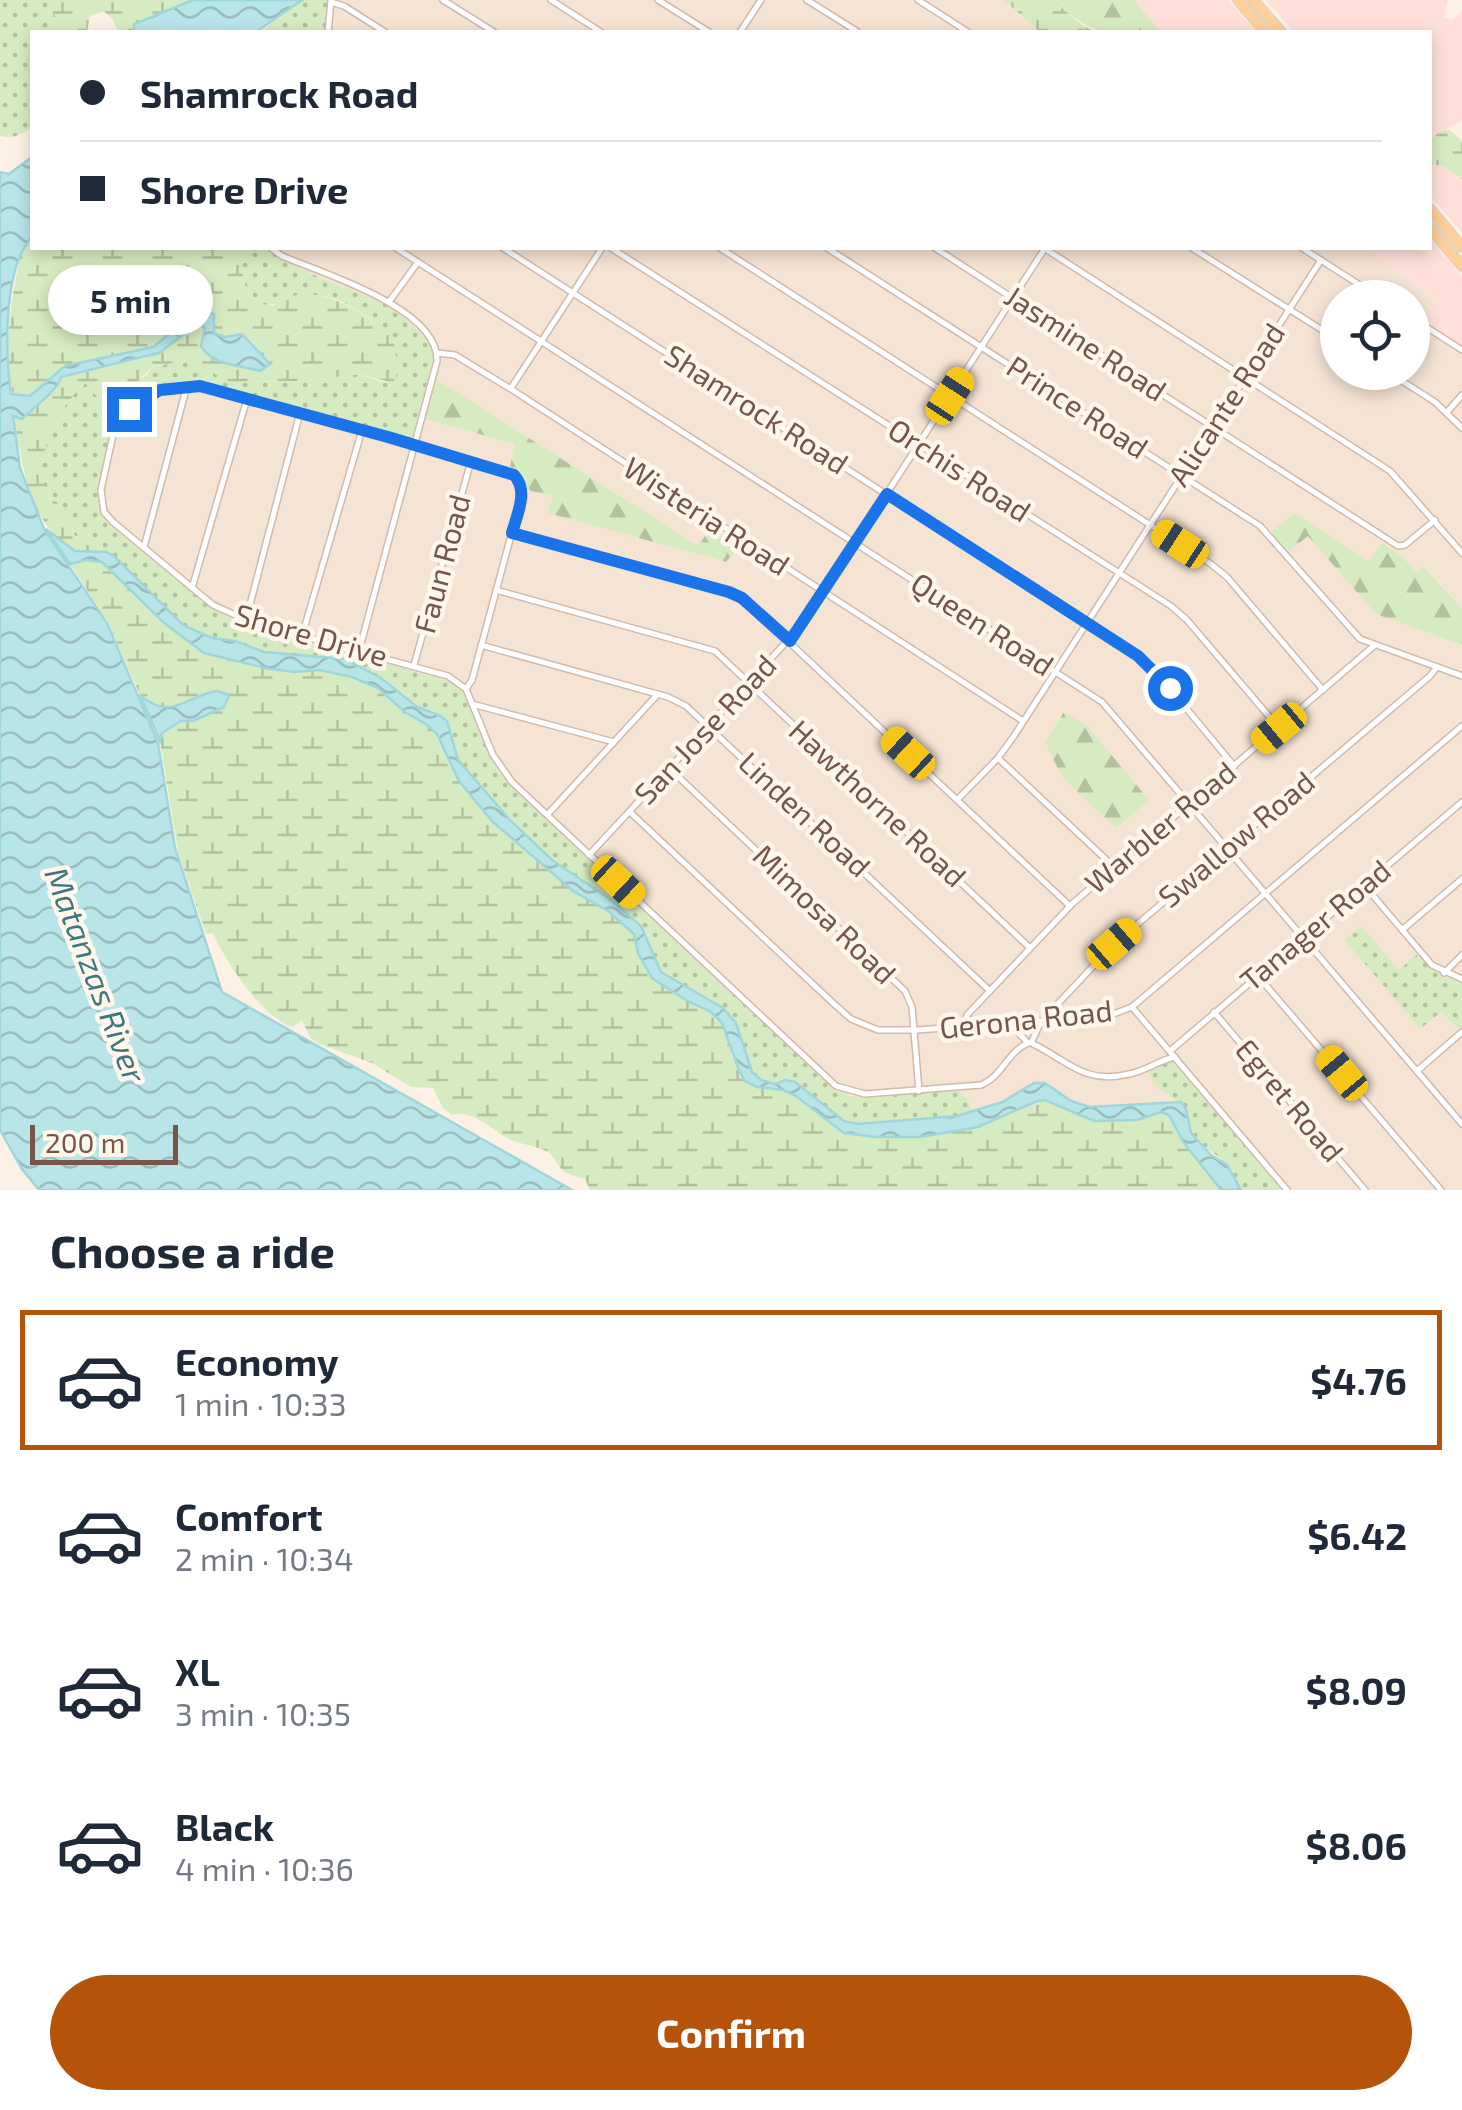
<!DOCTYPE html>
<meta charset="utf-8">
<style>
:root{--surface:#fff;--page:#f6f6f7;--text:#1f2937;--muted:#747a83;--line:#e0e1e3;--accent:#b45309}
body{margin:0;font-family:"Exo 2",sans-serif;background:var(--page);color:var(--text);height:100vh;display:flex;flex-direction:column;font-size:38px;white-space:nowrap}
*{box-sizing:border-box;margin:0}
p{font-size:32px;color:var(--muted)}
.icon{flex:none;width:55px;height:55px;fill:none;stroke:currentColor;stroke-width:2;stroke-linecap:round;stroke-linejoin:round}
.map{position:relative;height:1190px;overflow:hidden}
.panel{display:flex;flex-direction:column;background:var(--surface);flex:1}
.panel>*{flex:none}
.top-card{position:absolute;left:30px;top:30px;width:1402px;height:220px;border-radius:0px;box-shadow:0 5px 15px #0003;display:grid;align-content:center;height:220px;padding:0 50px;background:var(--surface)}
.controls{position:absolute;left:1320px;top:280px;display:grid;gap:20px}
.controls a{display:grid;place-items:center;width:110px;height:110px;border-radius:50%;background:var(--surface);box-shadow:0 5px 15px #0003;font-size:50px}
.scale{position:absolute;left:30px;bottom:25px;width:148px;box-sizing:border-box;padding-left:10px;border:5px solid #775549;border-top:0;font-size:28px;line-height:35px;white-space:nowrap;color:#775549;-webkit-text-stroke:8px #fff6ec;paint-order:stroke}
.end{position:absolute;width:45px;height:45px;margin:-22px;border:12px solid #1a73e8;background:#fff;box-shadow:0 0 0 5px #fff}
.from{border-radius:50%}
.bubble{position:absolute;height:70px;border-radius:35px;background:var(--surface);box-shadow:0 5px 15px #0003;font-size:32px;font-weight:700;line-height:70px;text-align:center}
.car{position:absolute;width:30px;height:60px;margin:-30px -15px;border-radius:12px;box-shadow:0 0 8px 2px #0007;background:linear-gradient(#f5c518 24%,#345 0 40%,#f5c518 0 76%,#345 0 86%,#f5c518 0)}
.top-card b{display:flex;align-items:center;gap:35px;height:95px;font-size:38px}
.top-card b+b{border-top:2px solid var(--line)}
.top-card i{width:25px;height:25px;background:var(--text)}
ul{padding:0;list-style:none}
li{display:flex;align-items:center;gap:30px;height:140px;margin:0 20px 15px;padding:0 30px;border:5px solid transparent;border-radius:0px}
li div{flex:1}
li b{display:block;font-size:38px}
li em{font-style:normal;font-weight:700}
li.current{border-color:var(--accent)}
li>.icon{width:90px;height:90px;stroke-width:1.5}
h2{padding:0 50px;font-size:45px;line-height:120px}
.primary-button{display:flex;gap:20px;margin-top:auto;padding:20px 50px}
.primary-button a{flex:1;height:115px;border-radius:60px;background:var(--accent);color:#fff;font-size:40px;font-weight:700;line-height:115px;text-align:center}
.map>svg:first-child{display:block}
.residential{fill:#f5e3d3;fill-rule:evenodd}
.commercial{fill:#fee0d8}
.grass{fill:url(#grass-dots)}
.forest{fill:url(#forest-firs)}
.wetland{fill:url(#wetland-marsh)}
.water{fill:url(#water-waves);stroke:#9ed6da;stroke-width:2.5}
.lines{fill:none;stroke-linecap:round;stroke-linejoin:round}
.minor-casing{stroke:#d1baad;stroke-width:8}
.primary-casing{stroke:#d9cfcc;stroke-width:12}
.minor{stroke:#fff;stroke-width:5}
.primary{stroke:#fed09b;stroke-width:10}
.route{stroke:#1a73e8;stroke-width:12}
.labels{text-anchor:middle;stroke-width:9;stroke-linejoin:round;paint-order:stroke}
.street-label{font-size:30px;fill:#775549;stroke:#fff6ec}
.water-label{font-size:32px;font-style:italic;fill:#3c787d;stroke:#fff6ec}
</style>
<div class="map">
<svg width="1462" height="1190" viewBox="0 0 1462 1190">
<defs>
<pattern id="grass-dots" width="8" height="8" patternUnits="userSpaceOnUse" patternTransform="scale(2.5)"><rect width="8" height="8" fill="#d7ebc2"/><path d="M2 2h.1M6 6h.1" fill="none" stroke="#b3c1a0" stroke-width="1.8" stroke-linecap="round"/></pattern>
<pattern id="forest-firs" width="22" height="20" patternUnits="userSpaceOnUse" patternTransform="scale(2.5)"><rect width="22" height="20" fill="#d7ebc2"/><path d="M5 1l3.5 6h-7zM16 11l3.5 6h-7z" fill="#b3c1a0"/></pattern>
<pattern id="wetland-marsh" width="20" height="14" patternUnits="userSpaceOnUse" patternTransform="scale(2.5)"><rect width="20" height="14" fill="#d7ebc2"/><path d="M1 5h8M5 5V1M11 12h8M15 12V8" fill="none" stroke="#b3c1a0"/></pattern>
<pattern id="water-waves" width="16" height="10" patternUnits="userSpaceOnUse" patternTransform="scale(2.5)"><rect width="16" height="10" fill="#b8e5e8"/><path d="M0 5q4-4 8 0t8 0" fill="none" stroke="#9abcbe"/></pattern>
</defs>
<rect width="100%" height="100%" fill="#fdf1e5"/>
<g class="residential">
<path d="M 331,0 L 1004,0 L 1040,32 L 327,32 Z"/>
<path d="M 274,248 L 1364,248 L 1437,298 L 1462,350 L 1462,608 L 1425,567 L 1417,573 L 1402,556 L 1382,543 L 1369,561 L 1294,513 L 1308,535 L 1376,614 L 1462,645 L 1462,978 L 1420,1029 L 1441,1012 L 1462,1033 L 1462,1190 L 1284,1190 L 1173,1060 L 1155,1084 L 1175,1101 L 1115,1108 L 1090,1107 L 1071,1101 L 1045,1083 L 972,1111 L 968,1099 L 955,1088 L 854,1097 L 833,1089 L 498,771 L 486,747 L 216,609 L 110,522 L 98,499 L 125,414 L 145,396 L 173,386 L 244,400 L 410,447 L 418,417 L 516,444 L 510,466 L 553,496 L 549,513 L 725,562 L 739,546 L 711,528 L 699,547 L 430,375 L 436,350 L 388,305 L 300,269 L 277,254 ZM 1338,298 L 1412,298 L 1412,372 L 1338,372 Z"/>
</g>
<g class="commercial">
<path d="M 1134,0 L 1228,0 L 1256,32 L 1161,32 Z"/>
<path d="M 1266,0 L 1448,0 L 1444,17 L 1452,20 L 1462,11 L 1462,120 L 1430,140 L 1430,32 L 1293,32 Z"/>
<path d="M 1430,163 L 1447,168 L 1462,179 L 1462,233 L 1430,195 Z"/>
<path d="M 1430,239 L 1462,277 L 1462,350 L 1421,324 L 1437,298 L 1364,248 L 1430,248 Z"/>
</g>
<g class="grass">
<path d="M 0,0 L 53,0 L 51,10 L 68,32 L 32,32 L 32,126 C 22,135 14,139 0,136 Z"/>
<path d="M 303,0 L 331,0 L 327,32 L 260,32 Z"/>
<path d="M 238,248 L 274,248 C 287,271 357,289 384,304 C 402,314 424,334 436,350 L 410,447 L 244,400 L 172,386 L 145,396 L 125,414 L 98,499 L 110,522 L 216,609 L 236,619 L 453,682 L 467,694 L 498,771 L 833,1089 L 854,1097 L 955,1088 L 968,1099 L 972,1111 C 947,1119 868,1131 844,1121 C 822,1112 808,1090 785,1080 L 776,1084 L 761,1080 L 751,1072 L 744,1044 L 723,1008 L 661,972 L 641,926 L 552,860 L 475,783 L 458,760 L 447,720 L 417,707 L 381,678 L 345,659 L 264,652 L 235,641 L 212,638 L 183,625 L 114,556 L 74,535 L 67,515 L 39,479 C 45,442 54,406 86,383 L 101,401 L 147,375 L 152,367 L 194,359 L 228,382 L 306,381 L 359,374 L 386,383 L 397,373 L 394,339 C 372,320 338,290 307,296 C 290,300 277,307 259,304 L 245,286 Z"/>
<path d="M 1361,926 L 1399,970 L 1419,953 L 1433,967 L 1462,978 L 1462,1033 L 1441,1012 L 1420,1029 L 1345,940 Z"/>
<path d="M 1167,1056 L 1173,1059 L 1284,1190 L 1241,1190 C 1237,1183 1234,1174 1229,1168 C 1208,1142 1192,1151 1186,1109 L 1155,1085 L 1146,1070 Z"/>
</g>
<g class="forest">
<path d="M 1053,0 L 1134,0 L 1161,32 C 1103,32 1098,40 1053,0 Z"/>
<path d="M 430,375 L 698,546 L 711,528 L 739,546 L 726,562 L 548,513 L 553,496 L 531,491 L 510,466 L 515,444 L 418,417 Z"/>
<path d="M 1294,513 L 1369,561 L 1382,543 L 1402,556 L 1417,573 L 1424,567 L 1462,608 L 1462,645 L 1376,614 L 1308,536 L 1284,555 L 1268,535 Z"/>
<path d="M 1064,712 L 1088,727 L 1149,800 L 1116,828 L 1062,777 L 1045,742 Z"/>
</g>
<g class="wetland">
<path d="M 53,0 L 193,0 L 193,3 L 135,24 L 134,32 L 118,32 L 113,20 L 104,11 L 90,16 L 87,32 L 68,32 L 50,10 Z"/>
<path d="M 1004,0 L 1053,0 L 1082,25 L 1096,32 L 1040,32 Z"/>
<path d="M 1450,130 L 1462,141 L 1462,179 L 1447,168 L 1430,163 L 1430,140 L 1441,131 Z"/>
<path d="M 32,241 L 32,248 L 238,248 L 245,286 L 259,304 L 273,306 C 312,275 364,312 394,339 L 397,373 L 393,383 L 359,374 L 306,381 L 227,382 L 193,359 L 152,367 L 133,386 L 101,401 L 86,383 L 81,386 C 53,419 46,437 39,479 L 67,515 L 74,535 L 106,552 L 81,553 C 28,531 23,464 13,415 L 22,418 C 36,404 51,394 61,378 L 147,358 L 200,321 L 205,328 L 201,345 C 215,365 238,364 260,371 C 257,354 255,345 242,334 L 225,337 L 214,332 L 216,320 L 206,312 L 193,316 L 153,347 L 76,363 L 52,376 L 30,396 L 14,396 C 0,361 13,287 22,249 Z"/>
<path d="M 86,560 L 102,562 L 180,636 L 237,662 L 294,672 L 319,670 L 352,677 L 378,688 L 405,712 L 427,725 L 437,734 L 459,781 L 493,822 L 573,891 L 608,911 L 634,934 L 638,953 L 652,978 L 689,1002 L 710,1011 L 722,1023 L 728,1032 L 732,1057 L 757,1087 L 783,1090 L 796,1096 L 844,1133 L 876,1137 L 920,1137 L 978,1127 L 1037,1101 L 1045,1100 L 1094,1121 L 1137,1120 L 1161,1112 L 1170,1115 L 1184,1143 L 1221,1190 L 590,1190 L 585,1179 C 562,1173 564,1173 550,1153 C 538,1146 524,1145 511,1140 C 492,1131 475,1109 452,1115 L 443,1108 L 433,1088 L 411,1087 L 372,1063 L 320,1044 L 311,1039 L 302,1020 L 293,1027 C 264,1020 225,961 213,933 L 206,934 L 178,852 L 160,741 L 162,733 C 180,721 203,715 224,707 L 201,694 L 173,708 L 154,708 L 140,695 L 108,622 L 70,564 Z"/>
</g>
<g class="water">
<path d="M 193,0 L 302,0 L 256,32 L 134,32 L 134,24 Z"/>
<path d="M 32,157 L 32,237 C 3,268 5,353 11,394 L 30,396 L 65,366 L 153,347 L 185,321 L 206,312 L 214,314 L 214,333 L 225,337 L 242,334 L 270,364 L 260,371 C 238,364 214,367 201,346 L 205,328 L 200,322 L 159,353 L 61,377 C 58,390 33,408 22,419 L 13,416 L 20,468 L 44,529 L 107,623 L 158,743 L 175,848 L 222,992 L 572,1190 L 39,1190 L 22,1169 L 0,1130 L 0,172 L 9,174 Z"/>
<path d="M 46,529 L 75,551 L 106,552 L 114,556 L 183,625 L 212,638 L 235,641 L 264,652 L 345,659 L 381,678 L 417,707 L 439,715 L 447,721 L 458,760 L 511,821 L 552,860 L 607,897 L 641,926 L 661,972 L 723,1008 L 736,1023 L 752,1072 L 761,1080 L 776,1084 L 785,1080 L 795,1082 L 844,1121 L 858,1124 L 957,1116 L 1002,1102 L 1034,1083 L 1045,1083 L 1071,1101 L 1090,1107 L 1181,1102 L 1186,1109 L 1191,1133 L 1211,1155 L 1227,1165 L 1241,1190 L 1221,1190 L 1184,1143 L 1169,1115 L 1161,1112 L 1137,1120 L 1094,1121 L 1045,1100 L 1037,1101 L 978,1127 L 920,1137 L 876,1137 L 844,1133 L 796,1096 L 783,1090 L 757,1087 L 745,1081 L 739,1070 L 722,1023 L 710,1011 L 689,1002 L 652,978 L 638,953 L 634,934 L 608,911 L 573,891 L 493,822 L 459,781 L 437,734 L 427,725 L 405,712 L 378,688 L 352,677 L 319,670 L 294,672 L 265,668 L 204,653 L 163,622 L 102,562 L 86,560 L 70,564 Z"/>
<path d="M 217,691 L 229,695 L 224,707 L 193,721 L 181,721 L 162,733 L 160,741 L 140,695 C 171,722 183,697 217,691 Z"/>
</g>
<g class="lines">
<g class="minor-casing">
<g id="minor">
<path d="M 443,0 L 494,32"/>
<path d="M 551,0 L 601,32"/>
<path d="M 658,0 L 709,32"/>
<path d="M 807,0 L 858,32"/>
<path d="M 918,0 L 968,32"/>
<path d="M 331,2 L 344,6 L 385,32"/>
<path d="M 328,32 L 331,1"/>
<path d="M 740,32 L 761,0"/>
<path d="M 271,248 L 282,256 C 322,273 439,308 437,361 L 359,651"/>
<path d="M 396,248 L 1102,702 L 1462,1124"/>
<path d="M 503,248 L 1138,656 L 1153,668 L 1234,766"/>
<path d="M 611,248 L 1171,606 L 1187,620 L 1279,728"/>
<path d="M 720,248 L 1211,564 L 1227,577 L 1323,690"/>
<path d="M 827,248 L 1260,526 L 1360,639 L 1462,676"/>
<path d="M 935,248 L 1398,546 L 1405,545 L 1435,520"/>
<path d="M 1044,248 L 1390,471 L 1462,553"/>
<path d="M 1192,248 L 1338,340"/>
<path d="M 1302,248 L 1380,298"/>
<path d="M 389,302 L 418,262"/>
<path d="M 1412,318 L 1462,350"/>
<path d="M 437,353 L 455,355 L 511,389 L 1023,721"/>
<path d="M 1388,372 L 1435,402 L 1462,428"/>
<path d="M 511,388 L 602,248"/>
<path d="M 1448,411 L 1462,395"/>
<path d="M 512,533 L 742,598 L 957,800 L 998,758 L 1014,736 L 1321,260"/>
<path d="M 144,547 L 187,386"/>
<path d="M 192,588 L 247,399"/>
<path d="M 496,590 L 715,651 L 1030,948"/>
<path d="M 246,620 L 300,413"/>
<path d="M 302,636 L 362,430"/>
<path d="M 481,645 L 668,697 L 686,706 L 990,991"/>
<path d="M 414,665 L 471,461"/>
<path d="M 466,689 L 472,680 L 522,495 L 521,482 L 514,475 L 388,437 L 193,386 L 166,388 L 137,402 L 122,417 L 113,435 L 101,490 L 104,512 L 113,522 L 213,605 L 251,622 L 448,676 L 466,689 L 493,755 L 512,782 L 836,1086 L 865,1094 L 981,1085 C 1003,1076 1007,1052 1028,1043 L 1010,1024"/>
<path d="M 472,704 L 614,742"/>
<path d="M 998,758 L 1114,867"/>
<path d="M 670,769 L 905,991 L 912,1007 L 919,1091"/>
<path d="M 957,800 L 1070,906"/>
<path d="M 630,812 L 833,1003 L 851,1019 L 878,1030 L 917,1030 L 1108,1016 L 1132,1007 L 1462,726"/>
<path d="M 547,815 L 658,694"/>
<path d="M 589,855 L 802,625 L 1045,248"/>
<path d="M 1364,885 L 1432,965 L 1462,979"/>
<path d="M 1402,930 L 1462,879"/>
<path d="M 1444,973 L 1462,955"/>
<path d="M 1258,976 L 1441,1190"/>
<path d="M 1132,1007 L 1287,1190"/>
<path d="M 1214,1012 L 1365,1190"/>
<path d="M 1048,1020 L 1053,1009 L 1114,944 L 1430,676 L 1437,667"/>
<path d="M 1041,1022 L 1031,1043 C 1068,1060 1083,1085 1129,1074 C 1146,1071 1159,1060 1175,1057"/>
<path d="M 963,1027 L 967,1015 L 1073,903 L 1375,645"/>
<path d="M 1170,1051 L 1462,802"/>
<path d="M 1417,1071 L 1462,1032"/>
</g>
</g>
<g class="primary-casing">
<g id="primary">
<path d="M 1238,0 L 1265,32"/>
<path d="M 1253,0 L 1281,32"/>
<path d="M 1430,209 L 1462,247"/>
<path d="M 1430,228 L 1462,266"/>
</g>
</g>
<use href="#minor" class="minor"/>
<use href="#primary" class="primary"/>
</g>
<g class="lines">
<path class="route" d="M 129,409 L 160,390 L 200,386 L 388,437 L 514,475 C 529,491 517,514 512,533 L 729,592 L 742,598 L 790,641 L 887,494 L 1138,656 L 1170,688"/>
</g>
<g class="labels">
<g class="street-label">
<text transform="translate(1085 344) rotate(33)" y="10">Jasmine Road</text>
<text transform="translate(1227 405) rotate(-57)" y="10">Alicante Road</text>
<text transform="translate(1077 408) rotate(33)" y="10">Prince Road</text>
<text transform="translate(756 410) rotate(33)" y="10">Shamrock Road</text>
<text transform="translate(959 471) rotate(33)" y="10">Orchis Road</text>
<text transform="translate(706 517) rotate(33)" y="10">Wisteria Road</text>
<text transform="translate(443 564) rotate(-75)" y="10">Faun Road</text>
<text transform="translate(982 625) rotate(33)" y="10">Queen Road</text>
<text transform="translate(311 636) rotate(16)" y="10">Shore Drive</text>
<text transform="translate(706 730) rotate(-47)" y="10">San Jose Road</text>
<text transform="translate(877 804) rotate(43)" y="10">Hawthorne Road</text>
<text transform="translate(804 815) rotate(43)" y="10">Linden Road</text>
<text transform="translate(1161 828) rotate(-40)" y="10">Warbler Road</text>
<text transform="translate(1237 840) rotate(-40)" y="10">Swallow Road</text>
<text transform="translate(824 915) rotate(44)" y="10">Mimosa Road</text>
<text transform="translate(1316 926) rotate(-40)" y="10">Tanager Road</text>
<text transform="translate(1026 1020) rotate(-6)" y="10">Gerona Road</text>
<text transform="translate(1289 1101) rotate(50)" y="10">Egret Road</text>
</g>
<g class="water-label">
<text transform="translate(95 975) rotate(69)" y="11">Matanzas River</text>
</g>
</g>
</svg>
<div class="controls">
<a><svg class="icon" aria-label="locate" viewBox="0 0 24 24"><circle cx="12" cy="12" r="6"/><path d="M12 2v4M12 18v4M2 12h4M18 12h4"/></svg></a>
</div>
<div class="scale">200 m</div>
<i class="end from" style="left:1170px;top:688px"></i>
<i class="end" style="left:129px;top:409px"></i>
<div class="bubble" style="left:48px;top:265px;width:165px">5 min</div>
<i class="car" style="left:950px;top:396px;rotate:33deg"></i>
<i class="car" style="left:1180px;top:544px;rotate:303deg"></i>
<i class="car" style="left:1279px;top:728px;rotate:230deg"></i>
<i class="car" style="left:908px;top:753px;rotate:313deg"></i>
<i class="car" style="left:618px;top:882px;rotate:133deg"></i>
<i class="car" style="left:1114px;top:944px;rotate:49deg"></i>
<i class="car" style="left:1342px;top:1073px;rotate:320deg"></i>
<div class="top-card">
<b><i class="from"></i>Shamrock Road</b>
<b><i></i>Shore Drive</b>
</div>
</div>
<section class="panel">
<h2>Choose a ride</h2>
<ul>
<li class="current"><svg class="icon" aria-label="car" viewBox="0 0 24 24"><path d="M5 17H2v-5l4-1 3-4h7l3 4 3 1v5h-3M9 17h6M6 11h13"/><circle cx="7" cy="17" r="2"/><circle cx="17" cy="17" r="2"/></svg><div><b>Economy</b><p>1 min · 10:33</p></div><em>$4.76</em></li>
<li><svg class="icon" aria-label="car" viewBox="0 0 24 24"><path d="M5 17H2v-5l4-1 3-4h7l3 4 3 1v5h-3M9 17h6M6 11h13"/><circle cx="7" cy="17" r="2"/><circle cx="17" cy="17" r="2"/></svg><div><b>Comfort</b><p>2 min · 10:34</p></div><em>$6.42</em></li>
<li><svg class="icon" aria-label="car" viewBox="0 0 24 24"><path d="M5 17H2v-5l4-1 3-4h7l3 4 3 1v5h-3M9 17h6M6 11h13"/><circle cx="7" cy="17" r="2"/><circle cx="17" cy="17" r="2"/></svg><div><b>XL</b><p>3 min · 10:35</p></div><em>$8.09</em></li>
<li><svg class="icon" aria-label="car" viewBox="0 0 24 24"><path d="M5 17H2v-5l4-1 3-4h7l3 4 3 1v5h-3M9 17h6M6 11h13"/><circle cx="7" cy="17" r="2"/><circle cx="17" cy="17" r="2"/></svg><div><b>Black</b><p>4 min · 10:36</p></div><em>$8.06</em></li>
</ul>
<div class="primary-button"><a>Confirm</a></div>
</section>
